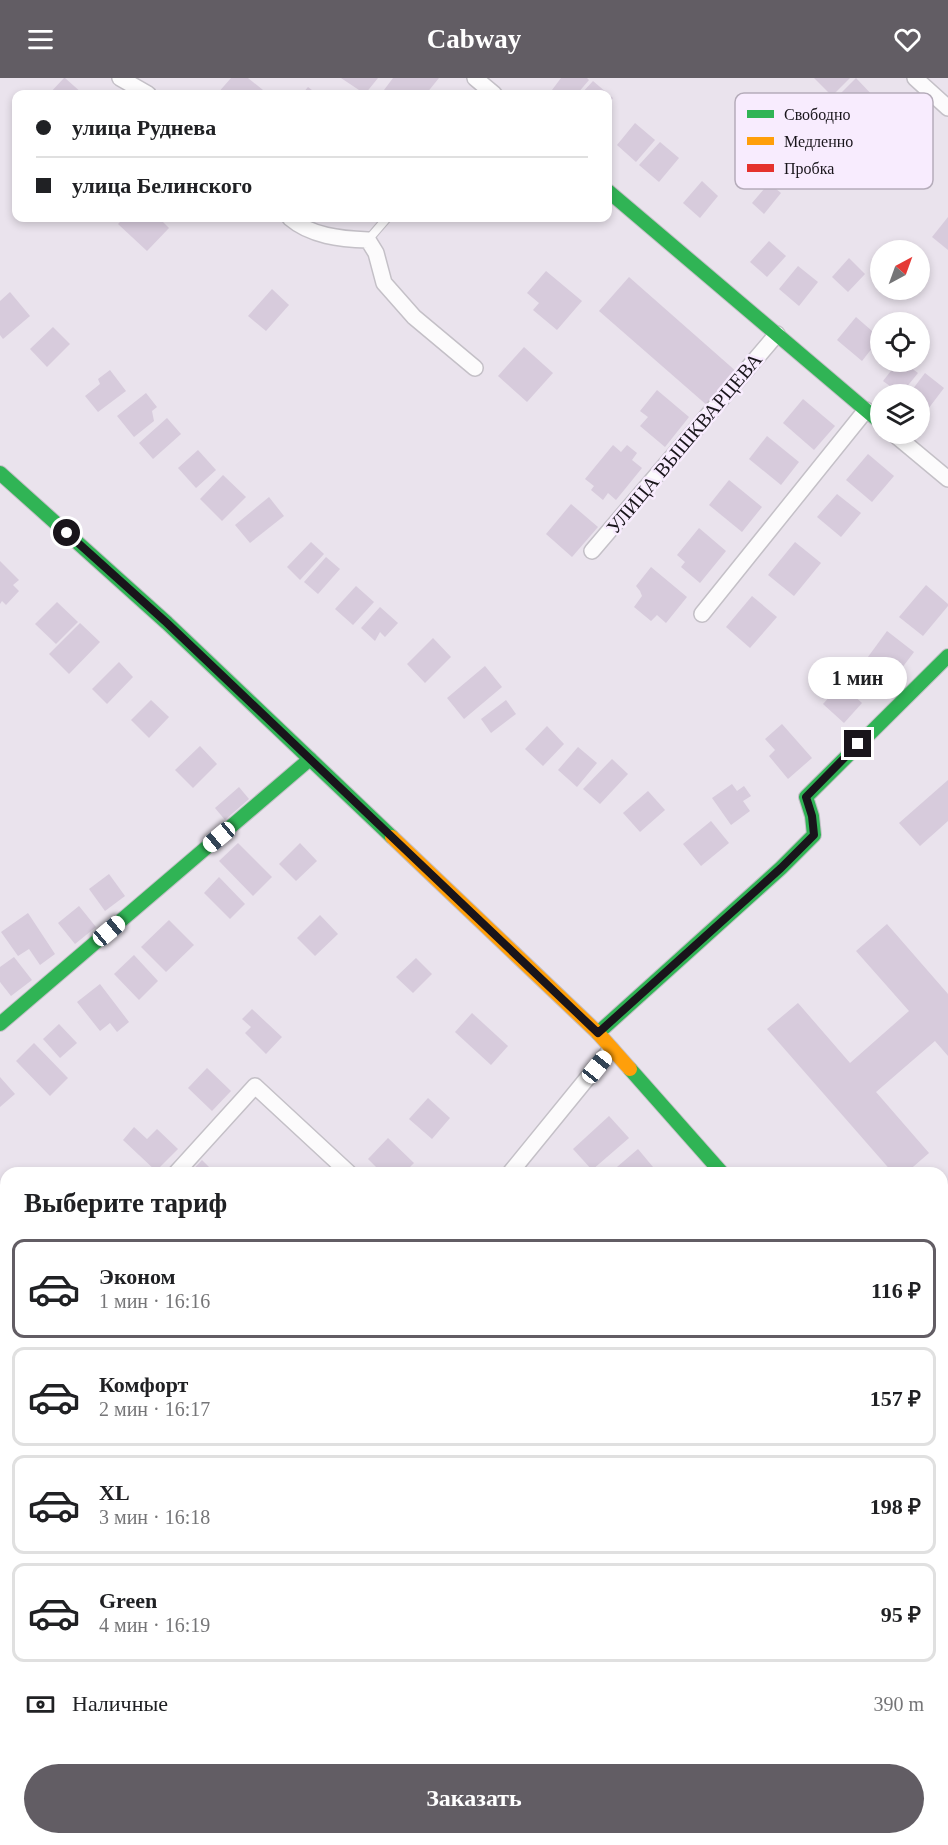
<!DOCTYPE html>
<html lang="ru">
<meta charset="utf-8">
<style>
:root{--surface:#fff;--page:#f6f6f6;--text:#202124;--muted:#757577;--line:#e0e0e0;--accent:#625d64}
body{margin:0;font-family:"Times New Roman",serif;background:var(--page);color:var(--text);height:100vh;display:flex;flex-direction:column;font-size:22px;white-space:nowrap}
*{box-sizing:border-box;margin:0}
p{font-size:20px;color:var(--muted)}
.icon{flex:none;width:33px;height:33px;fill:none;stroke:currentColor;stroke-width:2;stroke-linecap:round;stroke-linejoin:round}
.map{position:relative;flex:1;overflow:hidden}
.drawer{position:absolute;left:0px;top:1089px;width:948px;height:678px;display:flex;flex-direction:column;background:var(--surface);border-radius:18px 18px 0 0;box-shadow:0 3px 9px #0003}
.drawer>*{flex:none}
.hud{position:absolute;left:12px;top:12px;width:600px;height:132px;border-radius:12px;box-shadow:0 3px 9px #0003;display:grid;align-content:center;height:132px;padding:0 24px;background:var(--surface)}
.needle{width:39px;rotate:41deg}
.tools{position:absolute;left:870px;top:162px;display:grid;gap:12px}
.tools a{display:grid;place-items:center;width:60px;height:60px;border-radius:50%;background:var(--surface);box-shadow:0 3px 9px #0003;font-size:30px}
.end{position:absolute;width:27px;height:27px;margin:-14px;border:8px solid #19151b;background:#fff;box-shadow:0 0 0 3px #fff}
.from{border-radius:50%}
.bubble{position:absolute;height:42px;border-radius:21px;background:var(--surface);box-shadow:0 3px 9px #0003;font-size:20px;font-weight:600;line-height:42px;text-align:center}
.car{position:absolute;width:18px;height:36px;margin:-18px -9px;border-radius:8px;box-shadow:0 0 4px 2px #0007;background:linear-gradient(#fff 24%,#345 0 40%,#fff 0 76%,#345 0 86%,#fff 0)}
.hud b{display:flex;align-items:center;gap:21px;height:57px;font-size:22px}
.hud b+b{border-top:2px solid var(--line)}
.hud i{width:15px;height:15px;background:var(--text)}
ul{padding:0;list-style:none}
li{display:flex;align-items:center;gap:18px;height:99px;margin:0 12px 9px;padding:0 12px;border:3px solid var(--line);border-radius:12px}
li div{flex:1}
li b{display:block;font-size:22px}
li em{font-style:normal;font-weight:600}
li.on{border-color:var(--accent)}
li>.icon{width:54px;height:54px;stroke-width:1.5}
h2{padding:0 24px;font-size:27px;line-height:72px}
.pay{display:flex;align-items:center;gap:15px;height:66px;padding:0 24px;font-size:22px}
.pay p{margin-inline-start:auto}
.button{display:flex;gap:12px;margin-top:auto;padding:12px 24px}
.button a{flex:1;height:69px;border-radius:36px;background:var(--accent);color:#fff;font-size:24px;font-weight:600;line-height:69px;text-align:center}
header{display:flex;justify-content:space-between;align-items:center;height:78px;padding:0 24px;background:var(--accent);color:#fff;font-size:27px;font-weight:600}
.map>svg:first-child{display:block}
.building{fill:#d7cbdc}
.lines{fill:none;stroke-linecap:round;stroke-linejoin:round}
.lane-casing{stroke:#c4c0c7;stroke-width:10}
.street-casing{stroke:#c4c0c7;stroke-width:18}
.fast-casing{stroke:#c4c0c7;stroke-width:16}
.slow-casing{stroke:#c4c0c7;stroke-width:16}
.jam-casing{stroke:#c4c0c7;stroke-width:16}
.lane{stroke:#fcfbfc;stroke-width:8}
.street{stroke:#fcfbfc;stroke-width:15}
.fast{stroke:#30b455;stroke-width:14}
.slow{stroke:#ff9f0a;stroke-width:14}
.jam{stroke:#e5322d;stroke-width:14}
.route{stroke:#19151b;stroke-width:8}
.labels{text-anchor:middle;stroke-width:5;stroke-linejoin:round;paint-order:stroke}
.street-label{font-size:20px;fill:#19151b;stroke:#f8ecfe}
.key{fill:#f8ecfe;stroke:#b5acba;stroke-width:1.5}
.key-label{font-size:16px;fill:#19151b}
</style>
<header><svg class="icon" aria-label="menu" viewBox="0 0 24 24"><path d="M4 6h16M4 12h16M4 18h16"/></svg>Cabway<svg class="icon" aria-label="heart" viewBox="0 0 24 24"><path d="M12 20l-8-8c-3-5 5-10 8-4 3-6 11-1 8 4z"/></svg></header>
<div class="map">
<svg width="948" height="1767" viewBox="0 0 948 1767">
<rect width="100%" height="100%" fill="#eae3ed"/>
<g class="building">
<path d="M 64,0 L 65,0 L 83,16 L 49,16 Z"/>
<path d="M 231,0 L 248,0 L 263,12 L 259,16 L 217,16 Z"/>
<path d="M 341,0 L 378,0 L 365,16 Z"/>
<path d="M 393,0 L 439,0 L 426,16 L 390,16 L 384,12 Z"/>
<path d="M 561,0 L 587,0 L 589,2 L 577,16 L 549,16 Z"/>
<path d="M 814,0 L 850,0 L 832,18 Z"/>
<path d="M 856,0 L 875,20 L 852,42 L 833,23 Z"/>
<path d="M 593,3 L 613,20 L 608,27 L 608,16 L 581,16 Z"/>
<path d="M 308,9 L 317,16 L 302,16 Z"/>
<path d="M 635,45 L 655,62 L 636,84 L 617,67 Z"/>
<path d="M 660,64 L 679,80 L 659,104 L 639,87 Z"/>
<path d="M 702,103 L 718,118 L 700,140 L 683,125 Z"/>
<path d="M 769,105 L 781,115 L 764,136 L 752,125 Z"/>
<path d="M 948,139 L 948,172 L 932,159 Z"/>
<path d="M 124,140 L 159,140 L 169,150 L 147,173 L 118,146 Z"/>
<path d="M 769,163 L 786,178 L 767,199 L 750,184 Z"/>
<path d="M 849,180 L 865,196 L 848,214 L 832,199 Z"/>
<path d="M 798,188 L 818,204 L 799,228 L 779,211 Z"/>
<path d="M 546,193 L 582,223 L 557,252 L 533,232 L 539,225 L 527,215 Z"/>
<path d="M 629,199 L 738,295 L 709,329 L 599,233 Z"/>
<path d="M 272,211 L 289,227 L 266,253 L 248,238 Z"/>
<path d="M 10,214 L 30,238 L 3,261 L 0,257 L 0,223 Z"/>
<path d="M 856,239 L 880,260 L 862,283 L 837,262 Z"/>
<path d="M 53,249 L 70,266 L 47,289 L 30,271 Z"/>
<path d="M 524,269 L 553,295 L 527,324 L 498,298 Z"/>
<path d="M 898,284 L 903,284 L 918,295 L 901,316 L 883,303 Z"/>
<path d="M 110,292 L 126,313 L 98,334 L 85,318 L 100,306 L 98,301 Z"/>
<path d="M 925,295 L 944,310 L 925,335 L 920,331 L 920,316 L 909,316 Z"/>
<path d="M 657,312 L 689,339 L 665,369 L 640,348 L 648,339 L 640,333 Z"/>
<path d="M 146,315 L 157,329 L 152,333 L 154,343 L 134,359 L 117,338 Z"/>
<path d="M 803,321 L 835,348 L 814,372 L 783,345 Z"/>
<path d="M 167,340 L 181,356 L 153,381 L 139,365 Z"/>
<path d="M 767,358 L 799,384 L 781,407 L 749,381 Z"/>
<path d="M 613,367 L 621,374 L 627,367 L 637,375 L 632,382 L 642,390 L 616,422 L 608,415 L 603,422 L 591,412 L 594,408 L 585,401 Z"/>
<path d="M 198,372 L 216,392 L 196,410 L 178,390 Z"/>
<path d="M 868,376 L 894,398 L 872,424 L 846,402 Z"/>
<path d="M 223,397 L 246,419 L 222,443 L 200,421 Z"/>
<path d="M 729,402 L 762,429 L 742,454 L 709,427 Z"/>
<path d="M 837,416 L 861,435 L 841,459 L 817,439 Z"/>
<path d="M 269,419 L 284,438 L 250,465 L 235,447 Z"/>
<path d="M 571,426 L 598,449 L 572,479 L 546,456 Z"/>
<path d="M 699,450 L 726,473 L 700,505 L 681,489 L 685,484 L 677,477 Z"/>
<path d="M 311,464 L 324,476 L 300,502 L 287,489 Z"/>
<path d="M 795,464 L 821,485 L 794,518 L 768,497 Z"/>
<path d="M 326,479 L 340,491 L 318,516 L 304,504 Z"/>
<path d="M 0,483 L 19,502 L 13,507 L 19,513 L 6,527 L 2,523 L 0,526 Z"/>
<path d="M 651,489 L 687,519 L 666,545 L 657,537 L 651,543 L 634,529 L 642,518 L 640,513 L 636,508 Z"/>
<path d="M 926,507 L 948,526 L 948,528 L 923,558 L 899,539 Z"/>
<path d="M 356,508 L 374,524 L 353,547 L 335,531 Z"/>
<path d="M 752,518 L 777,539 L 750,570 L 726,549 Z"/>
<path d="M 57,524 L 78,544 L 56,566 L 35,546 Z"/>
<path d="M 380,529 L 398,545 L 385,559 L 380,554 L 375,563 L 361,550 Z"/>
<path d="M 80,545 L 100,564 L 69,596 L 49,576 Z"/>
<path d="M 887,553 L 914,574 L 892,603 L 865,583 Z"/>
<path d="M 433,560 L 451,579 L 425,605 L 407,586 Z"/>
<path d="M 119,584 L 133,599 L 107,626 L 92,611 Z"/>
<path d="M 485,588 L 502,609 L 464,641 L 447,620 Z"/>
<path d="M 841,606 L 862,625 L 844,645 L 823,626 Z"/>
<path d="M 151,622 L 169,639 L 149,660 L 131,642 Z"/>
<path d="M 506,622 L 516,636 L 491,655 L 481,641 Z"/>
<path d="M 782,646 L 812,680 L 788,701 L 769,678 L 775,672 L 765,661 Z"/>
<path d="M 547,648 L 564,666 L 543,688 L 525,671 Z"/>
<path d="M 200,668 L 217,686 L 193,710 L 175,692 Z"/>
<path d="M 578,669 L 597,685 L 577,709 L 558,692 Z"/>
<path d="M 612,681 L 628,696 L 600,726 L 583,711 Z"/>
<path d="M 948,702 L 948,743 L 920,768 L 899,745 Z"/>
<path d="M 732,706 L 737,713 L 744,708 L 751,718 L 743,723 L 750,733 L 731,747 L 712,720 Z"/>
<path d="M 239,709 L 249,721 L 225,742 L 215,730 Z"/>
<path d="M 648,713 L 665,732 L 640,754 L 623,735 Z"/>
<path d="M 711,743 L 729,765 L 701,788 L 683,766 Z"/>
<path d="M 238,765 L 272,799 L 253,818 L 219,783 Z"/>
<path d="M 300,765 L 317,783 L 296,803 L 279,786 Z"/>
<path d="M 109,796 L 125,818 L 105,833 L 89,811 Z"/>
<path d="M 219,799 L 245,826 L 230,841 L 204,815 Z"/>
<path d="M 79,828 L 96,849 L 75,866 L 58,845 Z"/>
<path d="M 28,835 L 55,876 L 40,887 L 29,871 L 18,878 L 1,854 Z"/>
<path d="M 320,837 L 338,856 L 315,878 L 297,860 Z"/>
<path d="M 169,842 L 194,867 L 166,894 L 141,869 Z"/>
<path d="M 887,846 L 948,916 L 948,978 L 935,963 L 876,1014 L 929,1075 L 906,1095 L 893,1095 L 767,951 L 798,925 L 850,985 L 909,933 L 856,873 Z"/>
<path d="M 134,877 L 158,903 L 139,922 L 114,896 Z"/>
<path d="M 14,879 L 32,902 L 11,918 L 0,904 L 0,889 Z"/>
<path d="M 416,880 L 432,896 L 413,915 L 396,899 Z"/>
<path d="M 100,906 L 129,944 L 117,954 L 110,945 L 100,953 L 77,924 Z"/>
<path d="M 252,931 L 282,959 L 266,976 L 245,955 L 251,949 L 242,941 Z"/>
<path d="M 472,935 L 508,968 L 491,987 L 455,954 Z"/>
<path d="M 59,946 L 77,965 L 60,980 L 43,961 Z"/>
<path d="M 34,965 L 68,1000 L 50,1018 L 16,983 Z"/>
<path d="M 207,990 L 231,1013 L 212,1033 L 188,1010 Z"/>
<path d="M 0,999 L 15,1016 L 0,1029 Z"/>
<path d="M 428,1020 L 450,1040 L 432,1061 L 409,1041 Z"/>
<path d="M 609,1038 L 629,1060 L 592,1092 L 573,1071 Z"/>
<path d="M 134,1049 L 147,1061 L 157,1051 L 178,1071 L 156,1093 L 123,1062 Z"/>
<path d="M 388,1060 L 414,1085 L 404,1095 L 382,1095 L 368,1081 Z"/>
<path d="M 638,1071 L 658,1095 L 610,1095 Z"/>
<path d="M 202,1082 L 215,1095 L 190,1095 Z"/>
<path d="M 6,1159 L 6,1178 L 0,1172 L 0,1164 Z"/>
<path d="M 0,1608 L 6,1614 L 6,1645 L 2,1649 L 0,1647 Z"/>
<path d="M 948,1637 L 948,1683 L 942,1690 L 942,1643 Z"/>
<path d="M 499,1761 L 536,1761 L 542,1767 L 493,1767 Z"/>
<path d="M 610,1761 L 637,1761 L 631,1767 L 616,1767 Z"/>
<path d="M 715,1761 L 764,1761 L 758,1767 L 721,1767 Z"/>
<path d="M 881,1761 L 923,1761 L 917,1767 L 878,1767 L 876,1766 Z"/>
</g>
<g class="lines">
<g class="lane-casing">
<path id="lane" d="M 368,162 L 387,140"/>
</g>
<g class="street-casing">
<g id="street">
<path d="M 120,0 L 148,16"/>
<path d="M 475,0 L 494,16"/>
<path d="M 915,0 L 948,30"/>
<path d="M 290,140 C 311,158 340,161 368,162 L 376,175 L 384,205 L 414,239 L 475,290"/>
<path d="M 894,356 L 948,401"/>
<path d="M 592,473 L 777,256"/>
<path d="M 702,536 L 866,332"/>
<path d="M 176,1095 L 255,1008 L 349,1095"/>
<path d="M 510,1095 L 611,971"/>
<path d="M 0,1207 L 6,1216"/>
<path d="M 0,1288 L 6,1278"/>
<path d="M 942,1708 L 948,1714"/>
<path d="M 281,1761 L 288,1767"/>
<path d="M 683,1761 L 689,1767"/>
<path d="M 0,1764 L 6,1756"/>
<path d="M 452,1767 L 458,1761"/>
</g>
</g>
<g class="fast-casing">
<g id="fast">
<path d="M 608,113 L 880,344"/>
<path d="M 0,395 L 167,545 L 392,759"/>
<path d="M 0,946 L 310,681"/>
<path d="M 598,955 L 781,790 L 814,757 L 812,738 L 806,719 L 948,578"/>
<path d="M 630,991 L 722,1095"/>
</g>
</g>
<g class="slow-casing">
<path id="slow" d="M 392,759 L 598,955 L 630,991"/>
</g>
<g class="jam-casing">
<path id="jam" d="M 942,1338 L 948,1345"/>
</g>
<use href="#lane" class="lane"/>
<use href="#street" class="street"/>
<use href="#fast" class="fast"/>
<use href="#slow" class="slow"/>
<use href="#jam" class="jam"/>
</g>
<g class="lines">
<path class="route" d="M 67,455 L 167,545 L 598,955 L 781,790 L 814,757 L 812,738 L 806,719 L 858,666"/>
</g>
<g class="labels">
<g class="street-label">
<text transform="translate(684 365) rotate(-50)" y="7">УЛИЦА ВЫШКВАРЦЕВА</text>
</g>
</g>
<rect x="735" y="15" width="198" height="96" rx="9" class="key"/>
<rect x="747" y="32" width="27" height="8" fill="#30b455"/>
<rect x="747" y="59" width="27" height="8" fill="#ff9f0a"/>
<rect x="747" y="86" width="27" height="8" fill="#e5322d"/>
<g class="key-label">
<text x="784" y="42">Свободно</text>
<text x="784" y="69">Медленно</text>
<text x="784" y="96">Пробка</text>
</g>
</svg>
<div class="tools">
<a><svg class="needle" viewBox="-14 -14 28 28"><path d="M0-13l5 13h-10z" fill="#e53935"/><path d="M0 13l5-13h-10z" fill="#757577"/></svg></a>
<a><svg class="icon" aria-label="locate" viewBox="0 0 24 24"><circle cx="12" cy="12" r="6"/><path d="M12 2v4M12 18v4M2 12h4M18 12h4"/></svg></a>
<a><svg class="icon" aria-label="layers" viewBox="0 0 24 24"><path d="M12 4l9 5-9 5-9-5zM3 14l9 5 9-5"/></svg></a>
</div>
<i class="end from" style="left:67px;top:455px"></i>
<i class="end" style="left:858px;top:666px"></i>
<div class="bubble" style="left:808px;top:579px;width:99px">1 мин</div>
<i class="car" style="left:219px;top:759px;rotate:230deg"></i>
<i class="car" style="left:109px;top:853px;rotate:50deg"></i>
<i class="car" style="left:597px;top:989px;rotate:39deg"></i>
<div class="hud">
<b><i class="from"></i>улица Руднева</b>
<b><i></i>улица Белинского</b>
</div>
<section class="drawer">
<h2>Выберите тариф</h2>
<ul>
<li class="on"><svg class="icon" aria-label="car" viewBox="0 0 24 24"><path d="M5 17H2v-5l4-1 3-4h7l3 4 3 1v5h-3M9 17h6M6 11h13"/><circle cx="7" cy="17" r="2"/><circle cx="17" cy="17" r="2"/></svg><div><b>Эконом</b><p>1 мин · 16:16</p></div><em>116 ₽</em></li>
<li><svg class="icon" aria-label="car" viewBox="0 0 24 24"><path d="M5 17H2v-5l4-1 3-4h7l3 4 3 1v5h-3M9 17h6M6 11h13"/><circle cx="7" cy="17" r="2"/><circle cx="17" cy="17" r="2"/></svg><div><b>Комфорт</b><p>2 мин · 16:17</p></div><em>157 ₽</em></li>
<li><svg class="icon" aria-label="car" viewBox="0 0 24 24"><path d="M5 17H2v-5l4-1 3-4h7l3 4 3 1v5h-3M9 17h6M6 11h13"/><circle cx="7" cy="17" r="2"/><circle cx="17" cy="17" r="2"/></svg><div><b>XL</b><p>3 мин · 16:18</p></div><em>198 ₽</em></li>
<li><svg class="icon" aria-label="car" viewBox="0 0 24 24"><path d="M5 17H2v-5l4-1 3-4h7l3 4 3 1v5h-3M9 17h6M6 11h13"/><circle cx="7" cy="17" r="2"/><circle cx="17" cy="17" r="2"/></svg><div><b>Green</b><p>4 мин · 16:19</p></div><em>95 ₽</em></li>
</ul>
<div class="pay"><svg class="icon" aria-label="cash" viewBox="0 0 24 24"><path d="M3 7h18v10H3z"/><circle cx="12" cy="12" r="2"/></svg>Наличные<p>390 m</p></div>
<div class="button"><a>Заказать</a></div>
</section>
</div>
